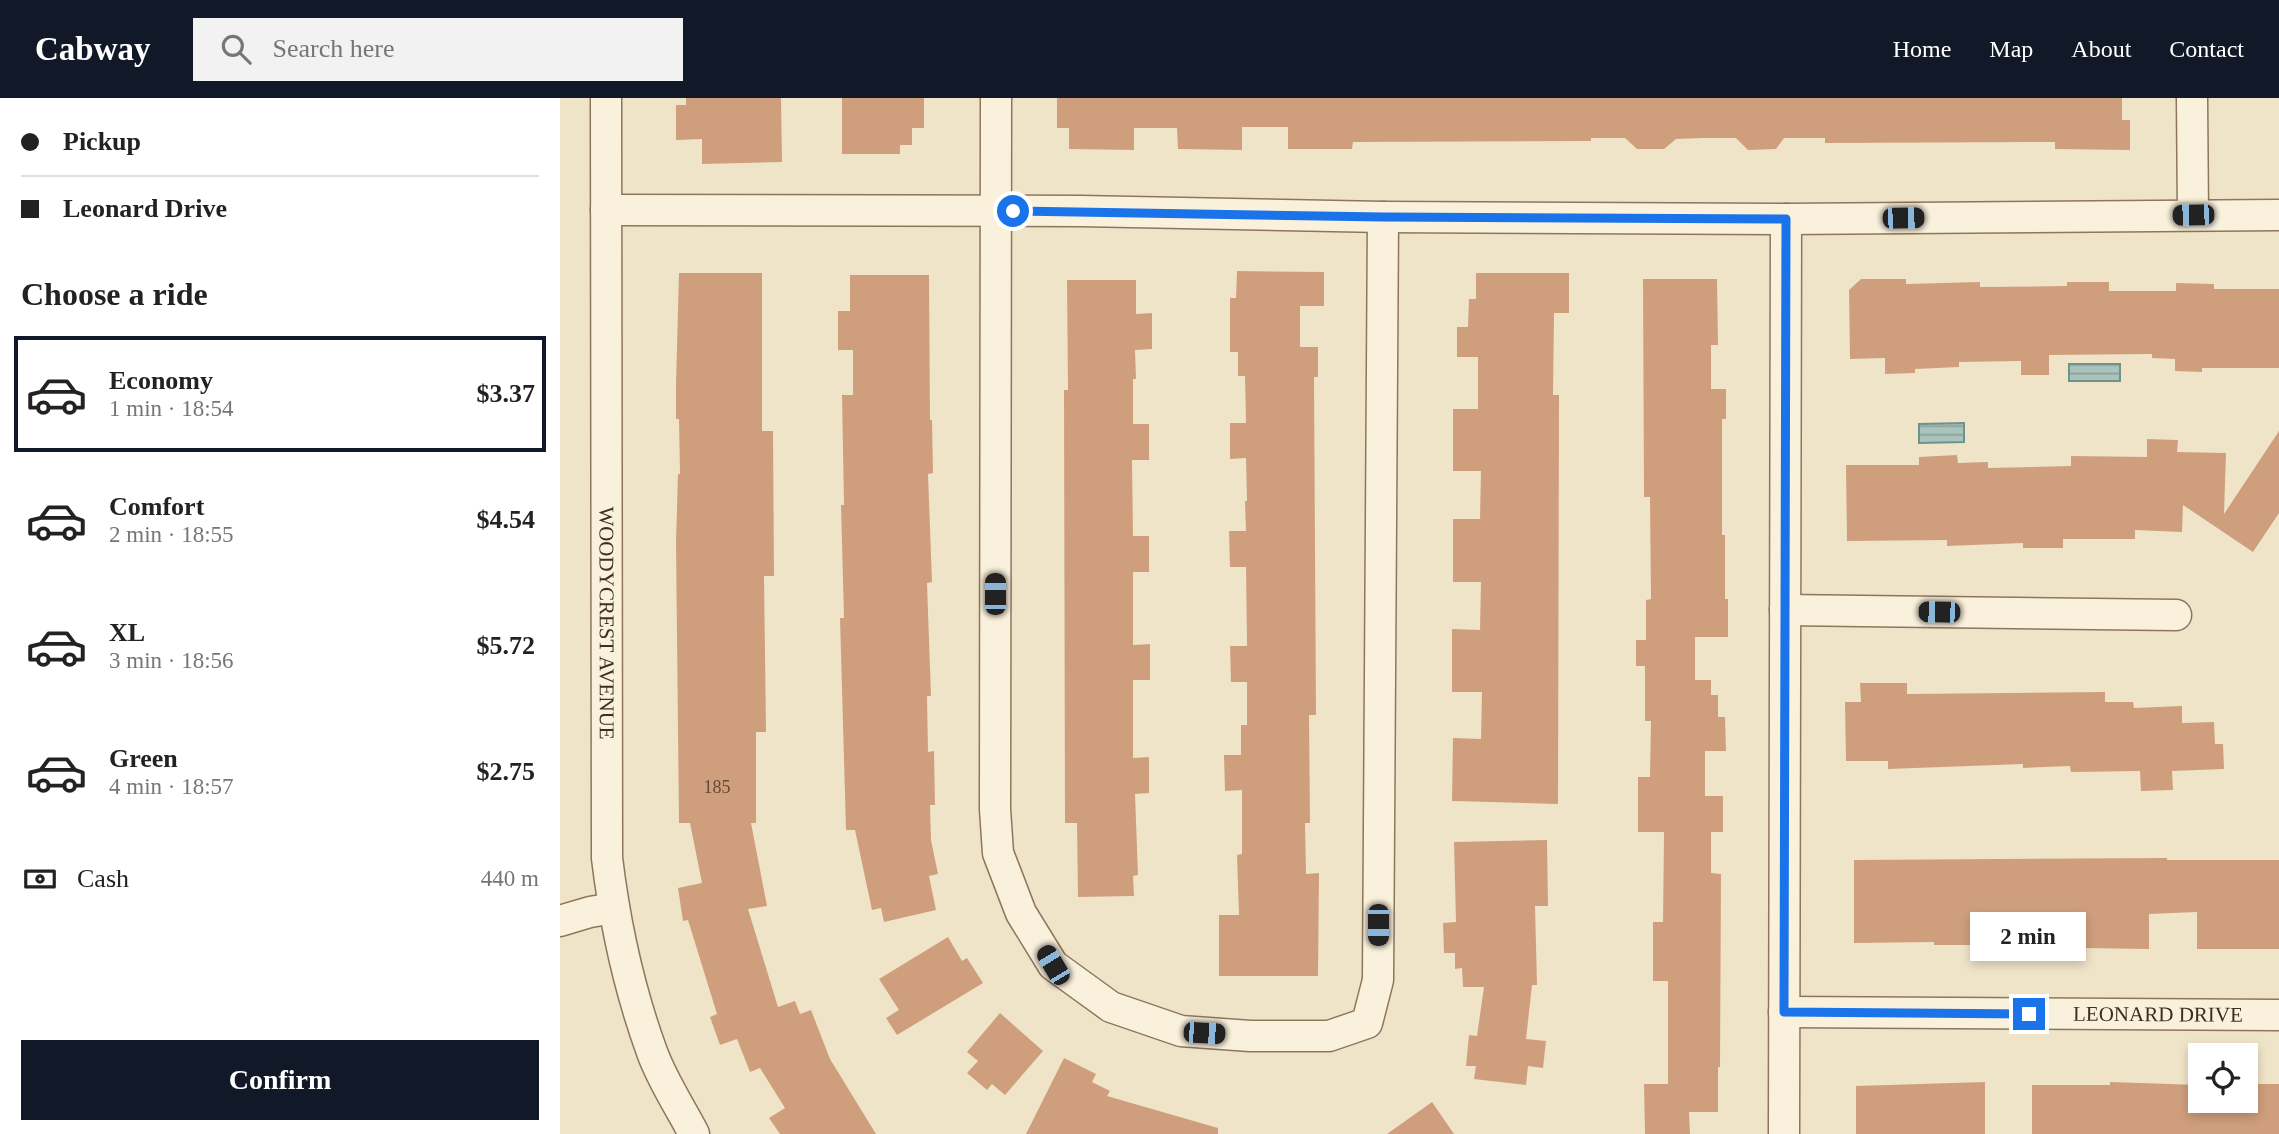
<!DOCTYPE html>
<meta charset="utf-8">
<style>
:root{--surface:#fff;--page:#f2f2f2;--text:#222;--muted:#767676;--line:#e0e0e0;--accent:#111827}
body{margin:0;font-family:"Times New Roman",serif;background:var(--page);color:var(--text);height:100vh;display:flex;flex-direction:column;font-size:26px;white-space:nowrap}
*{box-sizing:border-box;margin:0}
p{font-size:23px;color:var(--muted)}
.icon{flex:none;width:38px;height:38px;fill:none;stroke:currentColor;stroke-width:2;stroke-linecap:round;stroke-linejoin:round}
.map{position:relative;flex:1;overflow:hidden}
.drawer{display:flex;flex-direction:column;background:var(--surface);width:560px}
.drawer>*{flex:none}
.top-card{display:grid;align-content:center;height:154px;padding:0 21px;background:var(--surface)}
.fabs{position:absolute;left:1628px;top:945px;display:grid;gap:14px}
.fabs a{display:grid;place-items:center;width:70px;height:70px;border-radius:0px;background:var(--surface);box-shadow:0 4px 10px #0003;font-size:35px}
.end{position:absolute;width:32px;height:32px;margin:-16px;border:9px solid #1a73e8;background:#fff;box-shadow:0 0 0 4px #fff}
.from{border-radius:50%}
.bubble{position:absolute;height:49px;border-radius:0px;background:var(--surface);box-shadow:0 4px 10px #0003;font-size:23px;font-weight:700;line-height:49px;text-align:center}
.car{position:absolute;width:21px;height:42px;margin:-21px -10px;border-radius:9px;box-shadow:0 0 5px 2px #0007;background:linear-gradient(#222 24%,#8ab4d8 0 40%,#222 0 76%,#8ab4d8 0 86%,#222 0)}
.top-card b{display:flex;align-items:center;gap:24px;height:66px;font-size:26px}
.top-card b+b{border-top:2px solid var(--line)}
.top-card i{width:18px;height:18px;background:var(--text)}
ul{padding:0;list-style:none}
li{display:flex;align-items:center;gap:21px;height:116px;margin:0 14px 10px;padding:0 7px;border:4px solid transparent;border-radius:0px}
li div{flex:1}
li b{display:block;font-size:26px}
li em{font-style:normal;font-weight:700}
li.current{border-color:var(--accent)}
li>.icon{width:63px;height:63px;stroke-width:1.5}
h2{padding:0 21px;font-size:32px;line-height:84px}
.pay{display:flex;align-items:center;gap:18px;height:77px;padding:0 21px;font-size:26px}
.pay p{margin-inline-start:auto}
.cta{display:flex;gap:14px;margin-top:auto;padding:14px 21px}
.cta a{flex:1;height:80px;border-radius:0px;background:var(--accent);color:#fff;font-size:28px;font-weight:700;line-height:80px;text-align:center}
header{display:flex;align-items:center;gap:42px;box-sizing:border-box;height:98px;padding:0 35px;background:var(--accent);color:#fff}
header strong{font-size:33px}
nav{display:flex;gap:38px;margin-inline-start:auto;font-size:24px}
.search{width:490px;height:63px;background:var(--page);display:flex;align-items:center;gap:18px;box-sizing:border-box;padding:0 24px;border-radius:0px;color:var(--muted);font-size:26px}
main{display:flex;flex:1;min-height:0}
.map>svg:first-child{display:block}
.water{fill:url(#water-rules);stroke:#6f938a;stroke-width:2}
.building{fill:#cf9f7d}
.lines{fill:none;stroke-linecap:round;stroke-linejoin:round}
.minor-casing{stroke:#8d765c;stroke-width:33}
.minor{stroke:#faf1dc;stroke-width:30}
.route{stroke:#1a73e8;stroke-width:9}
.labels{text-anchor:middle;stroke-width:5;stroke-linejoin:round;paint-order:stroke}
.number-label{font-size:18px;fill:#624a37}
.street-label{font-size:21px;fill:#3d2e20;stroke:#f7eed8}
</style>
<header>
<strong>Cabway</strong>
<div class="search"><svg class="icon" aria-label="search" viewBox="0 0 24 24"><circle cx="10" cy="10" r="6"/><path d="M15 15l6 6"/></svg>Search here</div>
<nav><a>Home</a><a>Map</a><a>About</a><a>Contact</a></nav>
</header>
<main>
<section class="drawer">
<div class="top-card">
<b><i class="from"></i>Pickup</b>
<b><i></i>Leonard Drive</b>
</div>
<h2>Choose a ride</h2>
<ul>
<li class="current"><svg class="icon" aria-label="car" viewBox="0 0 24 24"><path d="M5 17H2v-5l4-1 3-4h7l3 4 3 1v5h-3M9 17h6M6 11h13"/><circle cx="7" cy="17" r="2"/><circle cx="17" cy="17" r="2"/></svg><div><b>Economy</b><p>1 min · 18:54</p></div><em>$3.37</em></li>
<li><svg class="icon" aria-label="car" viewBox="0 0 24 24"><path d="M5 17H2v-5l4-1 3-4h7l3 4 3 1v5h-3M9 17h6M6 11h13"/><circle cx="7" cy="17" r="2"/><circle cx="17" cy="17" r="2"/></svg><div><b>Comfort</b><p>2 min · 18:55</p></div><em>$4.54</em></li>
<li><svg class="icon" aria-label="car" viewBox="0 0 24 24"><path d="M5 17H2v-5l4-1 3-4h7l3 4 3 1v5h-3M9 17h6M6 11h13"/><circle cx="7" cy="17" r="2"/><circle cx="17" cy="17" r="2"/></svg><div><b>XL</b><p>3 min · 18:56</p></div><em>$5.72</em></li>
<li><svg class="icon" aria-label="car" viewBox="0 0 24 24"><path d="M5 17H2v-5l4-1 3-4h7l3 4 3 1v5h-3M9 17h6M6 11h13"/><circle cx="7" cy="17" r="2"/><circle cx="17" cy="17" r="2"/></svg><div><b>Green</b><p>4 min · 18:57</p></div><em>$2.75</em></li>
</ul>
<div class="pay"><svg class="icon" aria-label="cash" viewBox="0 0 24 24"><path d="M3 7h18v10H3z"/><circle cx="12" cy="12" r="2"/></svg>Cash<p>440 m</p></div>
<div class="cta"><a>Confirm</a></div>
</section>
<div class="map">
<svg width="1719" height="1036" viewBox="0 0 1719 1036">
<defs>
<pattern id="water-rules" width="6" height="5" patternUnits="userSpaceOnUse" patternTransform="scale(1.75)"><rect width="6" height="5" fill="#a9c4bc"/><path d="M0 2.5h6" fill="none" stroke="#8ba098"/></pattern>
</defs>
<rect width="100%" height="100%" fill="#f0e4c8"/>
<g class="water">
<rect x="1509" y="266" width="51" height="17"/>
<path d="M 1404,325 L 1404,344 L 1359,345 L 1359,326 Z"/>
</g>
<g class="building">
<path d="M 126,0 L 221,0 L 222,64 L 142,66 L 142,41 L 116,42 L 116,7 L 126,7 Z"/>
<path d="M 282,0 L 364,0 L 364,30 L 352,30 L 352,47 L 340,47 L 340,56 L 282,56 Z"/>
<path d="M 497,0 L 1562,0 L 1562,22 L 1570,22 L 1570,52 L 1495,51 L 1495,44 L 1265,45 L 1265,40 L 1224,40 L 1216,51 L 1188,52 L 1176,40 L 1143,40 L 1116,41 L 1104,51 L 1077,51 L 1065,40 L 1031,40 L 1031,43 L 793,44 L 792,51 L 728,51 L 728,29 L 682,29 L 682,52 L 618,51 L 617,30 L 574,30 L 574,52 L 509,51 L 509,30 L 497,30 Z"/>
<path d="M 677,173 L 764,174 L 764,208 L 740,208 L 740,249 L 758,249 L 758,279 L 754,279 L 756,617 L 749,617 L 750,725 L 745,725 L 746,776 L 759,775 L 758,878 L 659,878 L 659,817 L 679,817 L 677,757 L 682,756 L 682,692 L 665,693 L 664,657 L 681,657 L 681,627 L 687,627 L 687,584 L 671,584 L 670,548 L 687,548 L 686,469 L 670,469 L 669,433 L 686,433 L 685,403 L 687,403 L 686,360 L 670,361 L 670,325 L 686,325 L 685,278 L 678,278 L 678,254 L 670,254 L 670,200 L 676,200 Z"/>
<path d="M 119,175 L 202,175 L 202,333 L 213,333 L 214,478 L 204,478 L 206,634 L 196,634 L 196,725 L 191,725 L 207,808 L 188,811 L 218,909 L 235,903 L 240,916 L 251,912 L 270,961 L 316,1036 L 220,1036 L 209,1020 L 225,1010 L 200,970 L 190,974 L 177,941 L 160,947 L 150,919 L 157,916 L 128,822 L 123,823 L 118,790 L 142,785 L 130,725 L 119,725 L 116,444 L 118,376 L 120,376 L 119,321 L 116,321 L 116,286 Z"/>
<path d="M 916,175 L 1009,175 L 1009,215 L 994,215 L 993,297 L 999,297 L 998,706 L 892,703 L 893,640 L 921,641 L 922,594 L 892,594 L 892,531 L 920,532 L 921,484 L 893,484 L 893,421 L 920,421 L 921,373 L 893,373 L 893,311 L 918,311 L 918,259 L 897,259 L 897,229 L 908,229 L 909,201 L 916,201 Z"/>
<path d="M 290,177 L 369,177 L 370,322 L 372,322 L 373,375 L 368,376 L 372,484 L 367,485 L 371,598 L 367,598 L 368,654 L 374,653 L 375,707 L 370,707 L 371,742 L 378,776 L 369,778 L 376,812 L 324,824 L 321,810 L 312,812 L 295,732 L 286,732 L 280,520 L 284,520 L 281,407 L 284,407 L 282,297 L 293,297 L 293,252 L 278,252 L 278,213 L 290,213 Z"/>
<path d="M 1083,181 L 1157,181 L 1158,247 L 1151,247 L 1151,291 L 1166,291 L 1166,321 L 1162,321 L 1162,437 L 1165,437 L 1165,501 L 1168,501 L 1168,539 L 1135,539 L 1135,582 L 1151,582 L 1151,597 L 1158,597 L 1158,619 L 1165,619 L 1166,653 L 1145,653 L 1145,698 L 1163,698 L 1163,734 L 1151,734 L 1151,775 L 1161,776 L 1160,969 L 1158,969 L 1158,1014 L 1129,1014 L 1130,1036 L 1085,1036 L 1084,986 L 1108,986 L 1108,883 L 1093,883 L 1093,824 L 1103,824 L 1104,734 L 1078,734 L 1078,679 L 1090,679 L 1091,623 L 1085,623 L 1085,568 L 1076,568 L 1076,542 L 1086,542 L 1086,502 L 1091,501 L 1090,399 L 1084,399 Z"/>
<path d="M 1301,181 L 1346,181 L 1346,186 L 1420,184 L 1420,189 L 1507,188 L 1507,184 L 1549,184 L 1549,193 L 1616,193 L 1616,185 L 1654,186 L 1654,191 L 1719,191 L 1719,270 L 1642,270 L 1642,274 L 1615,273 L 1615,261 L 1592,260 L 1592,256 L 1489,257 L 1489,277 L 1461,277 L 1461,263 L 1399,264 L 1399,269 L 1355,271 L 1355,275 L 1325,276 L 1325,260 L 1290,261 L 1289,192 Z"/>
<path d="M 507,182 L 576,182 L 576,216 L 592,215 L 592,251 L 575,252 L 576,281 L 573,281 L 573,326 L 589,326 L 589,362 L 572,362 L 573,438 L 589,438 L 589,474 L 573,474 L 573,547 L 590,546 L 590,582 L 573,582 L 573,660 L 589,659 L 589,695 L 575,696 L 578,777 L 573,778 L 574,798 L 518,799 L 517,725 L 505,725 L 504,292 L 508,292 Z"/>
<path d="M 1719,333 L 1719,415 L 1693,454 L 1623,407 L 1622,434 L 1575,432 L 1575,441 L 1503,441 L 1503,450 L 1463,450 L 1463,445 L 1387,448 L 1387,442 L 1287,443 L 1286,367 L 1359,367 L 1359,359 L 1397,357 L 1398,365 L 1428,364 L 1428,370 L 1511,368 L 1511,358 L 1587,359 L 1587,341 L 1618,342 L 1617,354 L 1666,355 L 1664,416 Z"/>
<path d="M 1300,585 L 1347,585 L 1347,596 L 1545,594 L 1545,604 L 1573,604 L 1574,610 L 1622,608 L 1622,625 L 1654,624 L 1655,646 L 1663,646 L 1664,671 L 1612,673 L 1613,692 L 1581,693 L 1580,673 L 1511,674 L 1510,668 L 1463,670 L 1463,666 L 1328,671 L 1328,663 L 1286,663 L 1285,604 L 1301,604 Z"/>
<path d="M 987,742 L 988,808 L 975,808 L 977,887 L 972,887 L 966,941 L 986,943 L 983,970 L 968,968 L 966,987 L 914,981 L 916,968 L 906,968 L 909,937 L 917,938 L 924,889 L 903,889 L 902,870 L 895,871 L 895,855 L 884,855 L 883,825 L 896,824 L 894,744 Z"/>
<path d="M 1607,760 L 1607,762 L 1719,762 L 1719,851 L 1637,851 L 1637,814 L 1589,816 L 1589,851 L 1459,849 L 1459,847 L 1374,847 L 1374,844 L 1294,845 L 1294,762 Z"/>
<path d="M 388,839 L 402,863 L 407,860 L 423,885 L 337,937 L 326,920 L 339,912 L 319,881 Z"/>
<path d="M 440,915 L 483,953 L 445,997 L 432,986 L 427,992 L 407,975 L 418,963 L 407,954 Z"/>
<path d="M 504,960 L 536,976 L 532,984 L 550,993 L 547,998 L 658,1030 L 658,1036 L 466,1036 Z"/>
<path d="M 1425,984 L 1425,1036 L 1296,1036 L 1296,988 Z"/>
<path d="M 1550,984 L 1640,987 L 1640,1003 L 1685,1003 L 1685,986 L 1719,986 L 1719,1036 L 1472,1036 L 1472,987 L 1550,987 Z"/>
<path d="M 872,1004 L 894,1036 L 827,1036 Z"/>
</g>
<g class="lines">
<g class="minor-casing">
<g id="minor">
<path id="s1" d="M 46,0 L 47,760 C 55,826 69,891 92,954 C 102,982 120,1009 134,1036"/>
<path d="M 436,0 L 435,711 L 438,755 L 461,815 L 493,867 L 551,909 L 621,933 L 690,938 L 769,938 L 807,925 L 818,882 L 823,119"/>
<path d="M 1632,0 L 1633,117"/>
<path d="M 46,112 L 520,113 L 823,119 L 1226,121 L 1719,117"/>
<path d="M 1225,512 L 1616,517"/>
<path d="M 0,823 L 30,814 L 54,810"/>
<path id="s2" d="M 1224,914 L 1719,917"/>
<path d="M 1224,1036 L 1226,121"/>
</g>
</g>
<use href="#minor" class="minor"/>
</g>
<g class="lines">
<path class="route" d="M 453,113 L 823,119 L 1226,121 L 1224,914 L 1469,916"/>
</g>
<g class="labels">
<g class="number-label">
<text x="157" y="695">185</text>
</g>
<g class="street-label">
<text dy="7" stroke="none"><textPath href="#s1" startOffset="525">WOODYCREST AVENUE</textPath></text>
<text dy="7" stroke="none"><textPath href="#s2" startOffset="374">LEONARD DRIVE</textPath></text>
</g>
</g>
</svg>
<div class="fabs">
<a><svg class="icon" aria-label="locate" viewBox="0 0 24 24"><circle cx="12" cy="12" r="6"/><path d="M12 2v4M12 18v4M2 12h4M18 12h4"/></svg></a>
</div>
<i class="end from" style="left:453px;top:113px"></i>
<i class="end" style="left:1469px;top:916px"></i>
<div class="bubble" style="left:1410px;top:814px;width:116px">2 min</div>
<i class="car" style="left:1633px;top:117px;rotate:269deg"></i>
<i class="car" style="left:1343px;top:120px;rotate:89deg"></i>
<i class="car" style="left:435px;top:496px;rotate:0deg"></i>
<i class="car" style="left:1379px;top:514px;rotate:271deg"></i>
<i class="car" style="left:818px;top:827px;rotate:180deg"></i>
<i class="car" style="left:493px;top:867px;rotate:329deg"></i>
<i class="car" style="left:644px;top:935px;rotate:93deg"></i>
</div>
</main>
